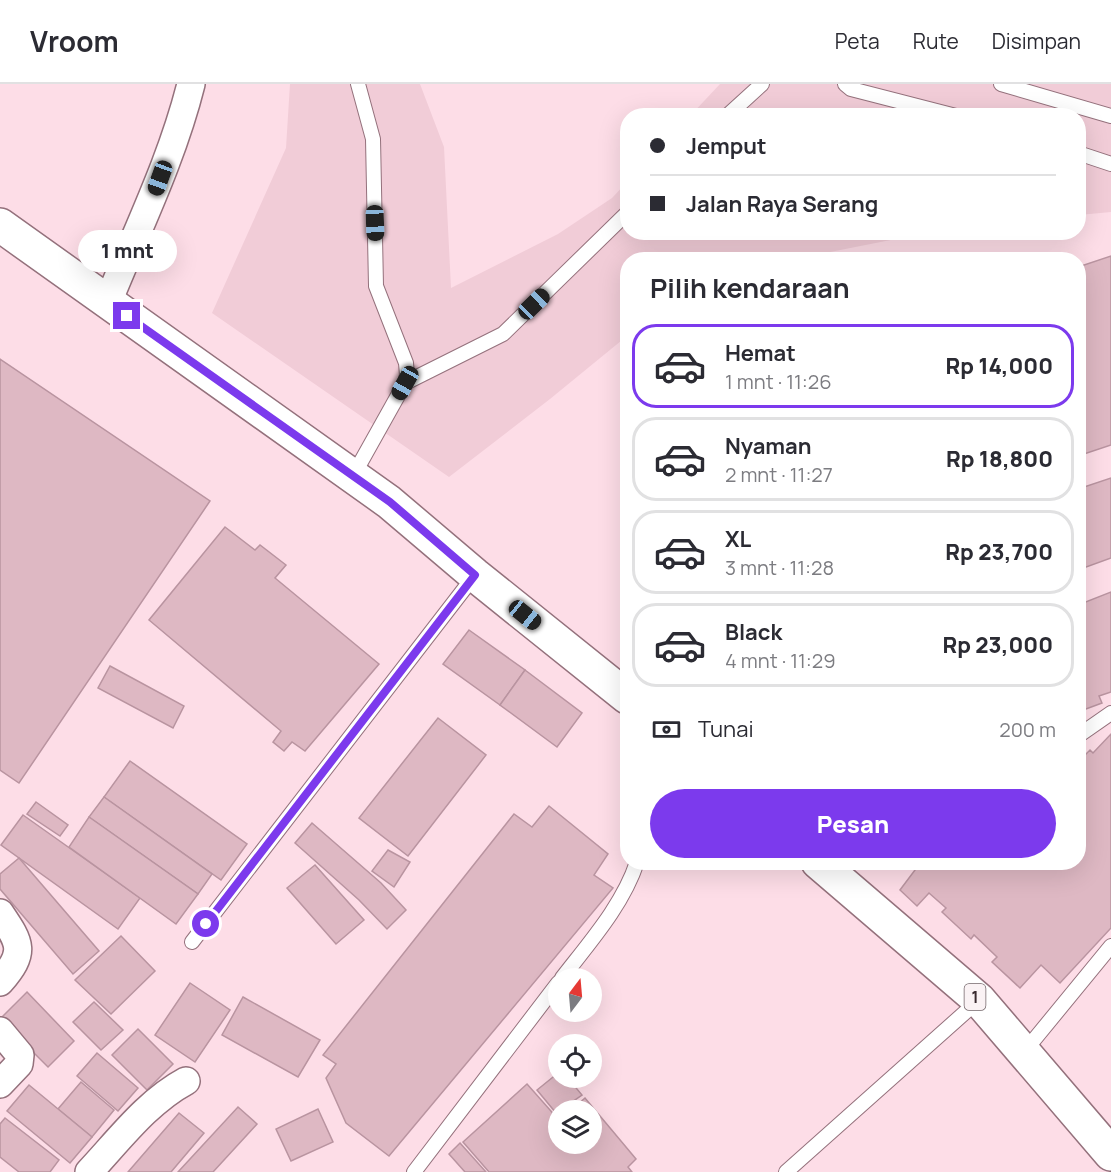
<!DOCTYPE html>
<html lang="id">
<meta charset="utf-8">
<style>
:root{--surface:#fff;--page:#f7f7f7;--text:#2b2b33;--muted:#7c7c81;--line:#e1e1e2;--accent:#7c3aed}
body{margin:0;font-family:Manrope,sans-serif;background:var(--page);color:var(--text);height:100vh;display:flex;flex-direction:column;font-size:22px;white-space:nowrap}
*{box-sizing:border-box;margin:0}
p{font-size:20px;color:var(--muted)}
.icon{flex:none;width:33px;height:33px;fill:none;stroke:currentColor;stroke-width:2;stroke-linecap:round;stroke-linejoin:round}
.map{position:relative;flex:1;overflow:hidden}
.panel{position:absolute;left:620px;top:168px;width:466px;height:618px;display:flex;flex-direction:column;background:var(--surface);border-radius:24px;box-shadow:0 6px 24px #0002}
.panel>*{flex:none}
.guide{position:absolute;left:620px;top:24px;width:466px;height:132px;border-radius:24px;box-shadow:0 6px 24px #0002;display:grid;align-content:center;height:132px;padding:0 30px;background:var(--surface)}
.needle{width:39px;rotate:16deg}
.buttons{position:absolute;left:548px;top:884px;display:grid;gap:12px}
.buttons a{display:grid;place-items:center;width:54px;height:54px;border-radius:50%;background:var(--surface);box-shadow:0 6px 24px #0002;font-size:30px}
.end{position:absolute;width:27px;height:27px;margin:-14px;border:8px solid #7c3aed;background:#fff;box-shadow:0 0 0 3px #fff}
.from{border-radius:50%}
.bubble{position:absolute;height:42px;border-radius:21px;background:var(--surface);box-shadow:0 6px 24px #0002;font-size:20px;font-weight:800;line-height:42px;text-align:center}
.car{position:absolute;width:18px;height:36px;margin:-18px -9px;border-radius:8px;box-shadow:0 0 4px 2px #0007;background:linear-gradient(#222 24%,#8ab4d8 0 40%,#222 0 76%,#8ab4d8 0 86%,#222 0)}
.guide b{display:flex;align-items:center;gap:21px;height:57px;font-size:22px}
.guide b+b{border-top:2px solid var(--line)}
.guide i{width:15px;height:15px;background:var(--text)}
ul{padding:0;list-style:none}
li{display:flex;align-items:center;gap:18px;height:84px;margin:0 12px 9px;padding:0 18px;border:3px solid var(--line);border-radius:24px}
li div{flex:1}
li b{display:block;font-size:22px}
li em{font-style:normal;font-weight:800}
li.selected{border-color:var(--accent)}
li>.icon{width:54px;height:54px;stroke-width:1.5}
h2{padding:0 30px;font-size:27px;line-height:72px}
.pay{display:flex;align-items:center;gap:15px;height:66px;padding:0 30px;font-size:22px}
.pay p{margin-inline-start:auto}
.primary-button{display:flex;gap:12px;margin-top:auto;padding:12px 30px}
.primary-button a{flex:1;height:69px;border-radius:36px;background:var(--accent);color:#fff;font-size:24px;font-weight:800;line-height:69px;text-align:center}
header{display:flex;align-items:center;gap:36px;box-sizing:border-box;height:84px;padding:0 30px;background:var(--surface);border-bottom:2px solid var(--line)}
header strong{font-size:28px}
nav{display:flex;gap:33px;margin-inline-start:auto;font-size:21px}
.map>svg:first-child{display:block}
.built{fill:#f1ccd7}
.building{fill:#deb8c3;stroke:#b994a0;stroke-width:1.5}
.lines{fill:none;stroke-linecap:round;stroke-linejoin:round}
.service-casing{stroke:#94717c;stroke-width:16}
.minor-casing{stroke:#94717c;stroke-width:30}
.trunk-casing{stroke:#94717c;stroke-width:36}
.service{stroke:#fff;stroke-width:14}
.minor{stroke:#fff;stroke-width:27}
.trunk{stroke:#fff;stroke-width:33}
.route{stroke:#7c3aed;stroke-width:8}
.labels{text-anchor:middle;stroke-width:5;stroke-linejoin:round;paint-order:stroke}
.shield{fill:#faf2f4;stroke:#73666a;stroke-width:1.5}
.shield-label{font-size:16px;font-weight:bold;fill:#392a2f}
</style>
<header>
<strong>Vroom</strong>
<nav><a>Peta</a><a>Rute</a><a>Disimpan</a></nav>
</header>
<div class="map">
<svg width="1111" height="1088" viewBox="0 0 1111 1088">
<rect width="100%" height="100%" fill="#fddde7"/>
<g class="built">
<path d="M 290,0 L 420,0 L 444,63 L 451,204 L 558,150 L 612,114 L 627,98 L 627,148 L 926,149 L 795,175 L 627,176 L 627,252 L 550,315 L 449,393 L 212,229 L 286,64 Z"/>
<path d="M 720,0 L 1111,0 L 1111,128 L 1079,131 L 1078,32 L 690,32 Z"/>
</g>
<g class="building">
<path d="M 1111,172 L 1111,361 L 1078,372 L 1078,183 Z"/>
<path d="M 0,275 L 210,417 L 19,699 L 0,686 Z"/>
<path d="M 1111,394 L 1111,474 L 1078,486 L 1078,405 Z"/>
<path d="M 225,443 L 255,466 L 260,461 L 286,481 L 275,494 L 379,580 L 305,667 L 292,658 L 284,667 L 273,658 L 281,647 L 149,536 Z"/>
<path d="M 1111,508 L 1111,608 L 1099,612 L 1102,619 L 1078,628 L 1078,521 Z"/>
<path d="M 469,546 L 525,586 L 500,621 L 443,580 Z"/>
<path d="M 110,582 L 184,622 L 173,644 L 98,604 Z"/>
<path d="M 525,586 L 582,629 L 557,663 L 500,621 Z"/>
<path d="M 438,634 L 486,671 L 408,772 L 359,734 Z"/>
<path d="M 1111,650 L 1111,844 L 1060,899 L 1041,881 L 1020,904 L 992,878 L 997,873 L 974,851 L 971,855 L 942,828 L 946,824 L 929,809 L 917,822 L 900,806 L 921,778 L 1078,778 L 1078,678 L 1090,666 L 1093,669 Z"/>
<path d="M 130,677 L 247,760 L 221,796 L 104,713 Z"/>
<path d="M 104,713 L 212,790 L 198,810 L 89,733 Z"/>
<path d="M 36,718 L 68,741 L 60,752 L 27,730 Z"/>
<path d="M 549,722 L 608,770 L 594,791 L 613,804 L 389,1072 L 346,1039 L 326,994 L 336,980 L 323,971 L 514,730 L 532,743 Z"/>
<path d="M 23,731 L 140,814 L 118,845 L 1,761 Z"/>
<path d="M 89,733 L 198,810 L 176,840 L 69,763 Z"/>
<path d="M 312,739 L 381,799 L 406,826 L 387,845 L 359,816 L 295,759 Z"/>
<path d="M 388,766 L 410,778 L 394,803 L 372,787 Z"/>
<path d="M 19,774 L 99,867 L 73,890 L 0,805 L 0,790 Z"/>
<path d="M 315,781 L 364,836 L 336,860 L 287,804 Z"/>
<path d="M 121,852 L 155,887 L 111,930 L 75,896 Z"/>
<path d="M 190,899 L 230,926 L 195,978 L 155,951 Z"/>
<path d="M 27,908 L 74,957 L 48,983 L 0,935 Z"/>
<path d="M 243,913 L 320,956 L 298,993 L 222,951 Z"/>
<path d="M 94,918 L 123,946 L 101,966 L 73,938 Z"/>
<path d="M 138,945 L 173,980 L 147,1006 L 112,971 Z"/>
<path d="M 97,969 L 138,1004 L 118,1027 L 77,992 Z"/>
<path d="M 558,989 L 558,993 L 567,993 L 582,1011 L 556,1029 L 537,1006 Z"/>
<path d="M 81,998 L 114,1026 L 92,1053 L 58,1025 Z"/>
<path d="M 527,1000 L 558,1035 L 558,1059 L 591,1059 L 591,1026 L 571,1026 L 585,1014 L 636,1075 L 628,1083 L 632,1088 L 489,1088 L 463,1058 Z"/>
<path d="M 29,1001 L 92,1053 L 70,1079 L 7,1027 Z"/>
<path d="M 238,1023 L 257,1040 L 213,1088 L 178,1088 Z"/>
<path d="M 318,1025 L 333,1058 L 291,1077 L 276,1045 Z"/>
<path d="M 179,1029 L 204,1049 L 171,1088 L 128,1088 Z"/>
<path d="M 5,1034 L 59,1076 L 50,1088 L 19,1088 L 0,1073 L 0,1040 Z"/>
<path d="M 460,1059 L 486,1088 L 465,1088 L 449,1070 Z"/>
</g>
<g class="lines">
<g class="service-casing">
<g id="service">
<path d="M 845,0 L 851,5 L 956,32"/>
<path d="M 1001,0 L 1111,32"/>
<path d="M 727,32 L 762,0"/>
<path d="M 1078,69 L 1111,80"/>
<path d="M 405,299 L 503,250 L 627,129"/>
<path d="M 353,392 L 405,299 L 407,291 L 406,279 L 376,202 L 373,55 L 358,0"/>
<path d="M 1078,652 L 1111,629"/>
<path d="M 192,858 L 475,491"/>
<path d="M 562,894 C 589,859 623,821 637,778"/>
<path d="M 1024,968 L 1111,862"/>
<path d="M 414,1088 L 558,899"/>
<path d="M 786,1088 L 979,916"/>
</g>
</g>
<g class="minor-casing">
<g id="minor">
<path d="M 108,218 C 137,146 172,76 191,0"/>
<path d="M 0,829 C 21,860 26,868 0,898"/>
<path d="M 0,947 L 20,971 L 19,980 L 0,1000"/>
<path d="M 89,1088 C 119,1056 147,1018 186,997"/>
</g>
</g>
<g class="trunk-casing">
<g id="trunk">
<path d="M 0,141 L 389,418 L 475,491 L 627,613"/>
<path d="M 818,778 L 979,916 L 1111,1070"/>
</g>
</g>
<use href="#service" class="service"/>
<use href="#minor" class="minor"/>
<use href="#trunk" class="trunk"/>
</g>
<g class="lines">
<path class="route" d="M 127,232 L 390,418 L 475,491 L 206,840"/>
</g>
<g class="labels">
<rect class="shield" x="964.5" y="900" width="21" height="26" rx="4.5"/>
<g class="shield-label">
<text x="975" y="919">1</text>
</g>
</g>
</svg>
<div class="buttons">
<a><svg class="needle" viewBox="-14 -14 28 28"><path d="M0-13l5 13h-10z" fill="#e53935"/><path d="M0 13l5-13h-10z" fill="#7c7c81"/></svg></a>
<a><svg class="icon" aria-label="locate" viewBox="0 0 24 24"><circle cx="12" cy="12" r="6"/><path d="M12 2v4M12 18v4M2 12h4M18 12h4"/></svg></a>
<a><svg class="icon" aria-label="layers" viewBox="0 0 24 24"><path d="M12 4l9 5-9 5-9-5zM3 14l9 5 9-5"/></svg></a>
</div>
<i class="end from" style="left:206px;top:840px"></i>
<i class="end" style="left:127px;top:232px"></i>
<div class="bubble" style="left:78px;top:146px;width:99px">1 mnt</div>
<i class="car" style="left:160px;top:94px;rotate:200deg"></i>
<i class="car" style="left:375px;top:139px;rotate:178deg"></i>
<i class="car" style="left:534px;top:220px;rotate:46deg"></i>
<i class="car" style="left:405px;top:299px;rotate:209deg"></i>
<i class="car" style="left:525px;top:531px;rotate:129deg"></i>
<div class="guide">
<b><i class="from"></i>Jemput</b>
<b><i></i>Jalan Raya Serang</b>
</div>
<section class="panel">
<h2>Pilih kendaraan</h2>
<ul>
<li class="selected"><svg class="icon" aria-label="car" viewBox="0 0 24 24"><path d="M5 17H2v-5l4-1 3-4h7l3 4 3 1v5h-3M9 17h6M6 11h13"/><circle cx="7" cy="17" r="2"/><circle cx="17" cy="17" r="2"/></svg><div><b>Hemat</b><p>1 mnt · 11:26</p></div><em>Rp 14,000</em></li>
<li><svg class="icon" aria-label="car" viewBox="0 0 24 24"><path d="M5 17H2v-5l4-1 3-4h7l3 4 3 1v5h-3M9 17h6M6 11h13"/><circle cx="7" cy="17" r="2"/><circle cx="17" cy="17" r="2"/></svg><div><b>Nyaman</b><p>2 mnt · 11:27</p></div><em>Rp 18,800</em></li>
<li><svg class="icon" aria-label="car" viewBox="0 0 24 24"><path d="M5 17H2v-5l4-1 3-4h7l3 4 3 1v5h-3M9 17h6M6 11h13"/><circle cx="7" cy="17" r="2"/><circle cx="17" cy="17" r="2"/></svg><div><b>XL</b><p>3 mnt · 11:28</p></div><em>Rp 23,700</em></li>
<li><svg class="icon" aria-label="car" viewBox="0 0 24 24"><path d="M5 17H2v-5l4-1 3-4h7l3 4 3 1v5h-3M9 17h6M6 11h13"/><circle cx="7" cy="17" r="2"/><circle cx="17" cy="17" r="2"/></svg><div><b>Black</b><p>4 mnt · 11:29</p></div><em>Rp 23,000</em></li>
</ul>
<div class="pay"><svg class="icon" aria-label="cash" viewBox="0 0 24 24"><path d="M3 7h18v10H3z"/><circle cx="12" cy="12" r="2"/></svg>Tunai<p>200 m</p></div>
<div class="primary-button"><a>Pesan</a></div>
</section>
</div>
